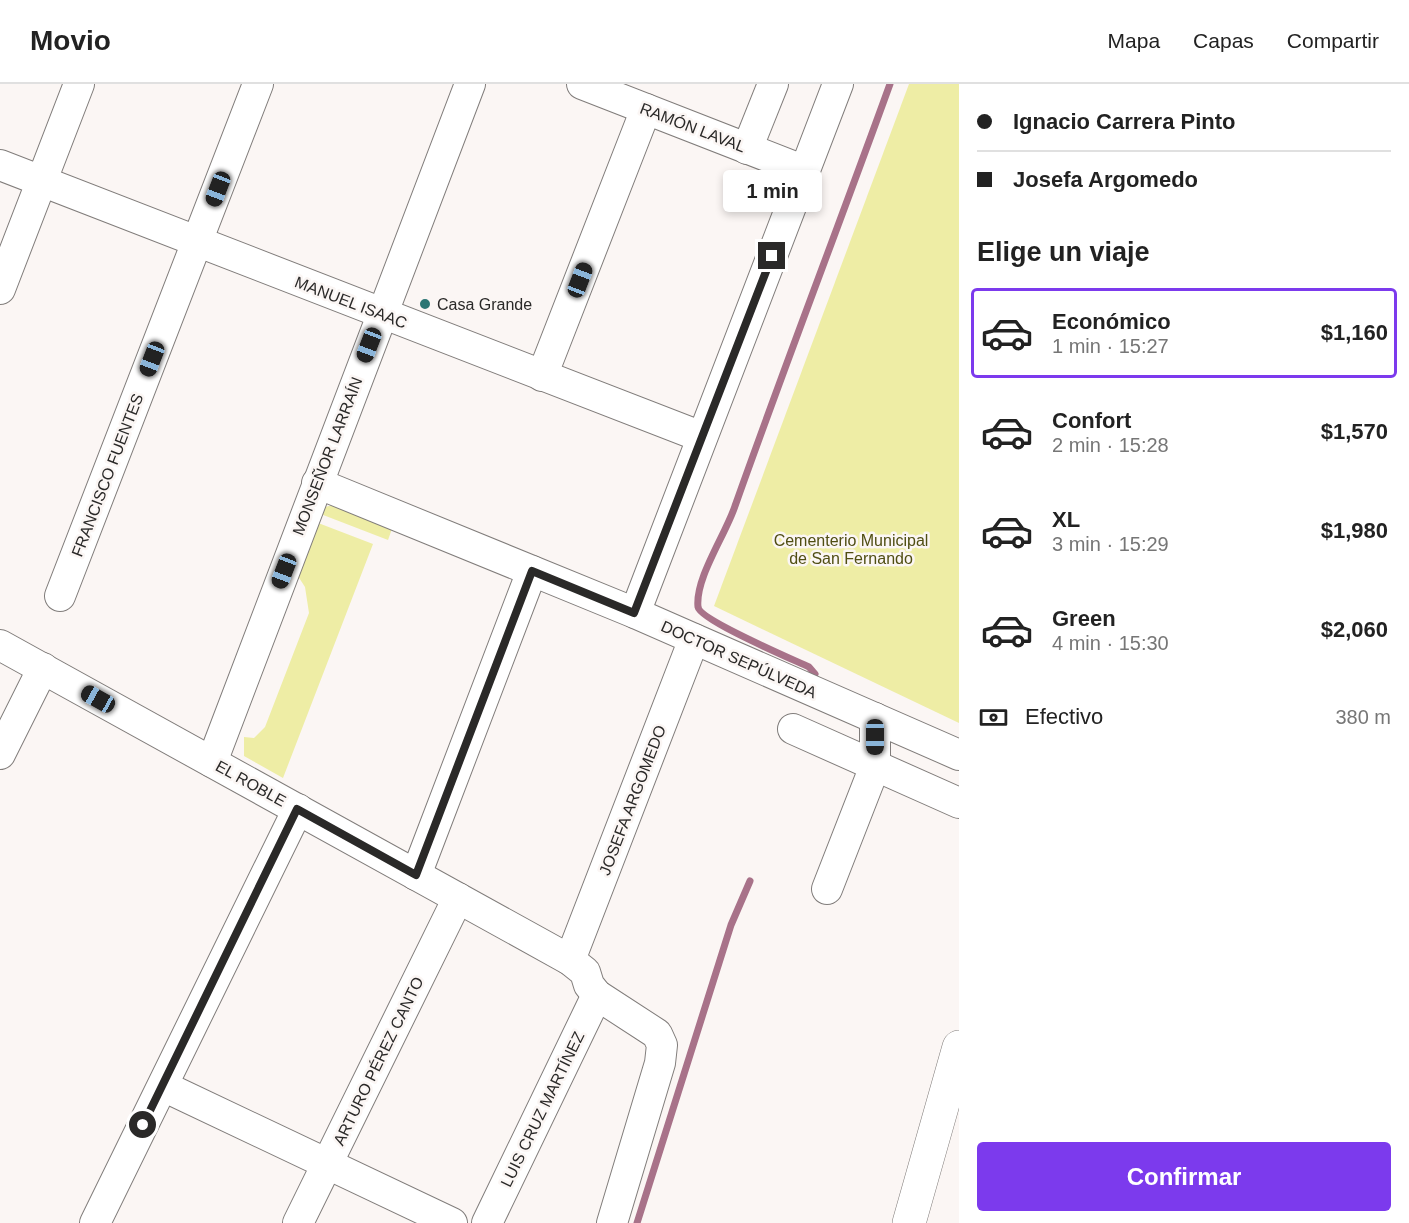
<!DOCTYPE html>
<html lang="es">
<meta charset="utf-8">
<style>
:root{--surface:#fff;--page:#f6f6f6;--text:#222;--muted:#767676;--line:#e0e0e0;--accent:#7c3aed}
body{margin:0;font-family:Arial,sans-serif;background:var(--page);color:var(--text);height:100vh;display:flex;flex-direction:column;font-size:22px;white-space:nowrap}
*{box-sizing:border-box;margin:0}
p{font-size:20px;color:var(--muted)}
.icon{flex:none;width:33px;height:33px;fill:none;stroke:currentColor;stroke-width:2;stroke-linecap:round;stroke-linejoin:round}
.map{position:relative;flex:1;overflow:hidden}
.details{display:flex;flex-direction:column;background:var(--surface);width:450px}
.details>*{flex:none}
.hud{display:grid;align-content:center;height:132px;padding:0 18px;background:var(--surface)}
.end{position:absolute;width:27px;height:27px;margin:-14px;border:8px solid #2a2928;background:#fff;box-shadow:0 0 0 3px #fff}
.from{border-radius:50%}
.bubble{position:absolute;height:42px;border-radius:6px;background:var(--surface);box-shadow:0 3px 9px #0003;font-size:20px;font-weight:700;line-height:42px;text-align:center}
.car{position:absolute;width:18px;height:36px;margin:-18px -9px;border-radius:8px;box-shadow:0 0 4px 2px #0007;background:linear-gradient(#222 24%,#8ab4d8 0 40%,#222 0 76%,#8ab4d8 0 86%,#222 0)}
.hud b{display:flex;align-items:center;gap:21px;height:57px;font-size:22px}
.hud b+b{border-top:2px solid var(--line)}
.hud i{width:15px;height:15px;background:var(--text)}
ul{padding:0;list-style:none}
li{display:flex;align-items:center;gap:18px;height:90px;margin:0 12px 9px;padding:0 6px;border:3px solid transparent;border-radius:6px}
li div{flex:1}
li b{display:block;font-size:22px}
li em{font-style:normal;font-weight:700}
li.active{border-color:var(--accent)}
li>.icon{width:54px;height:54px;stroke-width:1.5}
h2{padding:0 18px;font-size:27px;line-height:72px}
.pay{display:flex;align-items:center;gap:15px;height:66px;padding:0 18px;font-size:22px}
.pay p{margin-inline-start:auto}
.cta{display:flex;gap:12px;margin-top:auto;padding:12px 18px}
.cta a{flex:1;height:69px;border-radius:6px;background:var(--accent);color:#fff;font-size:24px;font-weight:700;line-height:69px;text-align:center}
header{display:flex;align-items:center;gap:36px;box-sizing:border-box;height:84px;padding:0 30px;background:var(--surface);border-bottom:2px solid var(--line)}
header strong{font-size:28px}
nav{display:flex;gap:33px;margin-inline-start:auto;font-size:21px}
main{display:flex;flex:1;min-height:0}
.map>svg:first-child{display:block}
.green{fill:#eeeda5}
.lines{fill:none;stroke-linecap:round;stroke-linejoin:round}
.stream{stroke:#a87289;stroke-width:7}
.minor-casing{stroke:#817d7b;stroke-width:32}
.major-casing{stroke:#817d7b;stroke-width:34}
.minor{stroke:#fff;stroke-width:30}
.major{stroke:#fff;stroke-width:33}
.route{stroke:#2a2928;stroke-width:8}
.poi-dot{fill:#2c7674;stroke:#fbf6f4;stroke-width:2}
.labels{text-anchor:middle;stroke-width:5;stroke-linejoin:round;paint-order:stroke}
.street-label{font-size:16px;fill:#2a2928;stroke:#fbf6f4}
.poi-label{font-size:16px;fill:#2a2928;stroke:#fbf6f4;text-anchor:start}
.park-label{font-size:16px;fill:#504e13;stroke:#fbf6f4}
</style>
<header>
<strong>Movio</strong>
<nav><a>Mapa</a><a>Capas</a><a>Compartir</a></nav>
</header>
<main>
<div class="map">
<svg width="959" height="1139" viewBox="0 0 959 1139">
<rect width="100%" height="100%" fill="#fbf6f4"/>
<g class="green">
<path d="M 909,0 L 959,0 L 959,639 L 714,522 Z"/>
<path d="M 337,420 L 393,442 L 388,456 L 318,429 L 325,423 Z"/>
<path d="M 313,437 L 373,460 L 283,694 L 244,672 L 244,653 L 254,654 L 265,643 L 309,529 L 305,503 L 294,486 Z"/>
</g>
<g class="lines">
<g class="stream">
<path d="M 815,590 L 809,583 C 792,575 700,536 698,523 C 695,494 726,450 735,422 C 785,281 839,141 890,0"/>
<path d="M 637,1139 L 731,841 L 750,797"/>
</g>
<g class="minor-casing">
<g id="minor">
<path d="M 582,0 L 805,87"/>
<path d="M 747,65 L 773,0"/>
<path d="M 0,81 L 702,353"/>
<path d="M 0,205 L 79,0"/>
<path d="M 542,292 L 646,25"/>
<path d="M 317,399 L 635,529 L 959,671"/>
<path d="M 60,512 L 258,0"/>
<path d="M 635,529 L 838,0"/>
<path d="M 0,561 L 570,876 L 585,888 L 589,901 L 597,911 L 657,950 L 662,961 L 660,979 L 612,1139"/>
<path d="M 793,645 L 959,719"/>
<path d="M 0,670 L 43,584"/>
<path d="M 212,678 L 470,0"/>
<path d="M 416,791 L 532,487"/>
<path d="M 827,805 L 875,682 L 875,634"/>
<path d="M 570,876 L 694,555"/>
<path d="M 163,1002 L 452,1139"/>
<path d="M 95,1139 L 298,725"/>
<path d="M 298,1139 L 458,814"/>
<path d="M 487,1139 L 597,911"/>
</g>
</g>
<g class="major-casing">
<path id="major" d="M 909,1139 L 959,963"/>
</g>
<use href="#minor" class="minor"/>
<use href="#major" class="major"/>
</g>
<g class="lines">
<path class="route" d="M 143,1041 L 297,725 L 416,791 L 532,487 L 634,529 L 772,172"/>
</g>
<circle class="poi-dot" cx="425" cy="220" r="6"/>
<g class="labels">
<g class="street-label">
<text transform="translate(693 43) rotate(21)" y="6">RAMÓN LAVAL</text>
<text transform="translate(351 218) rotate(21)" y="6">MANUEL ISAAC</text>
<text transform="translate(327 372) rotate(-69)" y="6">MONSEÑOR LARRAÍN</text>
<text transform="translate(107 391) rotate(-69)" y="6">FRANCISCO FUENTES</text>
<text transform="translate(739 575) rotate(24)" y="6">DOCTOR SEPÚLVEDA</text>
<text transform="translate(251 699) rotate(29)" y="6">EL ROBLE</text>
<text transform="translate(632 716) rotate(-69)" y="6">JOSEFA ARGOMEDO</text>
<text transform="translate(378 977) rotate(-64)" y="6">ARTURO PÉREZ CANTO</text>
<text transform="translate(542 1025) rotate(-64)" y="6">LUIS CRUZ MARTÍNEZ</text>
</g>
<g class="poi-label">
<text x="437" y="226">Casa Grande</text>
</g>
<g class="park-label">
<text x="851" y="462">Cementerio Municipal<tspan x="851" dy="18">de San Fernando</tspan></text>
</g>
</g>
</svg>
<i class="end from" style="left:143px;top:1041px"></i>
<i class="end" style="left:772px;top:172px"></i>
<div class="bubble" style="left:723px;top:86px;width:99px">1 min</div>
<i class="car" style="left:218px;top:105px;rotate:201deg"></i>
<i class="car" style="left:580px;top:196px;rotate:21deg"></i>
<i class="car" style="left:369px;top:261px;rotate:201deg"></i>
<i class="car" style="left:152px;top:275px;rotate:201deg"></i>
<i class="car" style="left:284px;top:487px;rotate:201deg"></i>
<i class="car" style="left:98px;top:615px;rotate:299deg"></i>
<i class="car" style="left:875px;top:653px;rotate:180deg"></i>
</div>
<section class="details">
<div class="hud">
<b><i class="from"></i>Ignacio Carrera Pinto</b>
<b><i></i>Josefa Argomedo</b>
</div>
<h2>Elige un viaje</h2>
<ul>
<li class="active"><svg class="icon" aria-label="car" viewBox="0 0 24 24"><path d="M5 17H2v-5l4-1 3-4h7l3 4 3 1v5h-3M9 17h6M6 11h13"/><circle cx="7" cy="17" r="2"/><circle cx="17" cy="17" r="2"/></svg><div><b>Económico</b><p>1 min · 15:27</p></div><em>$1,160</em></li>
<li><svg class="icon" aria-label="car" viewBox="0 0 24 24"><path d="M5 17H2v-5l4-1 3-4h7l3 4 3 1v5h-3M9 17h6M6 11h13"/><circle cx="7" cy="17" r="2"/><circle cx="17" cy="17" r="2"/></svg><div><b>Confort</b><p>2 min · 15:28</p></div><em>$1,570</em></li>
<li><svg class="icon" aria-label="car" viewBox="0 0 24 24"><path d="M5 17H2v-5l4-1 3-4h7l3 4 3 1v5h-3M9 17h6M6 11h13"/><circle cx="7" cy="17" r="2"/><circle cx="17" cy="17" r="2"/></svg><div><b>XL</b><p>3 min · 15:29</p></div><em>$1,980</em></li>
<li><svg class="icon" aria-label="car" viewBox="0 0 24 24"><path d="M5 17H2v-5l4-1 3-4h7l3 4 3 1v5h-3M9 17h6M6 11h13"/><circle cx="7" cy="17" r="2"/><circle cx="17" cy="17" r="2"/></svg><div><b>Green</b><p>4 min · 15:30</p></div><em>$2,060</em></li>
</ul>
<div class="pay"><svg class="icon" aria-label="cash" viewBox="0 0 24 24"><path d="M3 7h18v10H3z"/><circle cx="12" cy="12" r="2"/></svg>Efectivo<p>380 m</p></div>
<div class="cta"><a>Confirmar</a></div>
</section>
</main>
